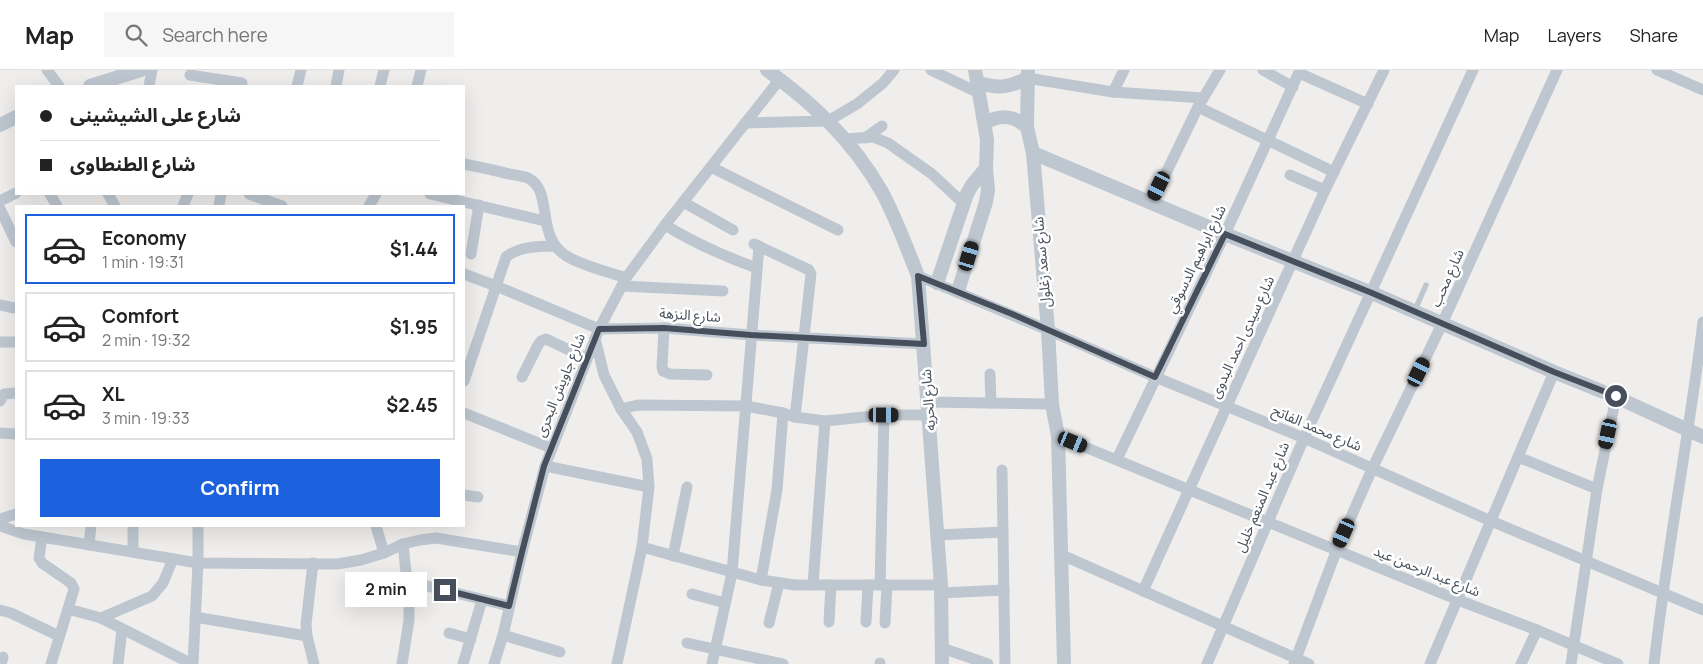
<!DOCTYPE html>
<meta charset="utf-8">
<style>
:root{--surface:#fff;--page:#f6f6f6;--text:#222;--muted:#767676;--line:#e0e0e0;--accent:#1b61dd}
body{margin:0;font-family:Manrope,"Noto Sans Arabic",sans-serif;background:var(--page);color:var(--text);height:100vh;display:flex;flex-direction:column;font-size:19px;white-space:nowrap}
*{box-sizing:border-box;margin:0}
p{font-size:16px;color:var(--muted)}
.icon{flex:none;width:28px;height:28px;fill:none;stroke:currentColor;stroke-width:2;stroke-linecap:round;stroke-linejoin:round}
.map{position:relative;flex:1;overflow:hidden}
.panel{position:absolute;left:15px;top:135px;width:450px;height:322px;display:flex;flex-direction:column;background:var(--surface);border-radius:0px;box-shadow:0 5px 20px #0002}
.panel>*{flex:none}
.banner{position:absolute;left:15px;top:15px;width:450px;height:110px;border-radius:0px;box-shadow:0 5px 20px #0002;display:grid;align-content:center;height:110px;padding:0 25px;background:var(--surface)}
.end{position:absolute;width:22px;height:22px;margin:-11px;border:6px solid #464f5b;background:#fff;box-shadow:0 0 0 2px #fff}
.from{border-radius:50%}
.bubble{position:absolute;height:35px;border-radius:0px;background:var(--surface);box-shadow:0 5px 20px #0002;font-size:16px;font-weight:700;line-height:35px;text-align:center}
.car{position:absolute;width:15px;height:30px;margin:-15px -8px;border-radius:6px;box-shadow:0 0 4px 1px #0007;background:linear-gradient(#222 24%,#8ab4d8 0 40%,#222 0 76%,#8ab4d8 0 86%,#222 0)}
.banner b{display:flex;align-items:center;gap:18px;height:48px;font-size:19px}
.banner b+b{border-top:1px solid var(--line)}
.banner i{width:12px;height:12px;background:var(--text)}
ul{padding:9px 0 0;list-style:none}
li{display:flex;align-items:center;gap:15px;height:70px;margin:0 10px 8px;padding:0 15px;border:2px solid var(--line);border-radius:0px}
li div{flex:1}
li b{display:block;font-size:19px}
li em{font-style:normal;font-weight:700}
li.selected{border-color:var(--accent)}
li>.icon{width:45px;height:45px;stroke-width:1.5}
.action{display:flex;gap:10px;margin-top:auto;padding:10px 25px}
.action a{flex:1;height:58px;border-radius:0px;background:var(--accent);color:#fff;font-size:20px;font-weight:700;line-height:58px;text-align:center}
header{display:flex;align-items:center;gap:30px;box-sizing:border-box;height:70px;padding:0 25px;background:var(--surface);border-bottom:1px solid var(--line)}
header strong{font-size:24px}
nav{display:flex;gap:28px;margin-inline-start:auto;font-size:18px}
.search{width:350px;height:45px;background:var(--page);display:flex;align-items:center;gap:12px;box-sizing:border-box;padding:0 18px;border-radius:0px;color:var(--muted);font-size:19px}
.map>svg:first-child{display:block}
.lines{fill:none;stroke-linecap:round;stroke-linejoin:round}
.service{stroke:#bec7d0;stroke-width:5.5}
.minor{stroke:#bec7d0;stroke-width:11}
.tertiary{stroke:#bec7d0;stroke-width:14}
.route{stroke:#464f5b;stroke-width:6}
.labels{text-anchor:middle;stroke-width:5;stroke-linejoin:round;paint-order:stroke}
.street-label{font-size:14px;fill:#464f5b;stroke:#fff}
</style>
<header>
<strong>Map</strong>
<div class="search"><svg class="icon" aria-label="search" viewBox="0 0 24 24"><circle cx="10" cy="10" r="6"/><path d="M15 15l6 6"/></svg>Search here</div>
<nav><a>Map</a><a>Layers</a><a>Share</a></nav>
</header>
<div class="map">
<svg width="1703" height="594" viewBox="0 0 1703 594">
<rect width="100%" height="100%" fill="#f0eeed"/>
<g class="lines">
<path class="service" d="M 1415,240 L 1426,215"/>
<g class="minor">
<path d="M 47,0 L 59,16"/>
<path d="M 931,0 L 979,23"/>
<path d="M 1263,0 L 1293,17"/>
<path d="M 1657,0 L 1703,20"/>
<path d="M 1299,3 L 1368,34"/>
<path d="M 190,5 L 242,13"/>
<path d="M 1027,8 L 1113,22 L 1203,28"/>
<path d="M 149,16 L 152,0"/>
<path d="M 297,16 L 301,0"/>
<path d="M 336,16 L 339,0"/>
<path d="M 380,16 L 384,0"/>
<path d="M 417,16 L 421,0"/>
<path d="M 1113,22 L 1124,0"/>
<path d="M 1198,37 L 1334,102"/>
<path d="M 745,53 L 828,51 L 857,34 L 883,13 L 894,0"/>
<path d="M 865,68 L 882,56"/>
<path d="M 845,69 L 873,67 L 888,73 L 932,104 L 964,134"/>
<path d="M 464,94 C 479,97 494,100 509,104 C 515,105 523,106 528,108 C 554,121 535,165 565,185 C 579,195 609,202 626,208"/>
<path d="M 711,97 L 838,160"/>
<path d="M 1290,105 L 1325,120"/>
<path d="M 50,124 L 57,136"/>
<path d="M 108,124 L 115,136"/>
<path d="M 249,124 L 282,136"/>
<path d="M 430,124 L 545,151"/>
<path d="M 0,131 L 16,123"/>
<path d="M 683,132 L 733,160"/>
<path d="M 1152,132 L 1198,37 L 1220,0"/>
<path d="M 183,136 L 188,124"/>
<path d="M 219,136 L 221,124"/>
<path d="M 369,136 L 376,124"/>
<path d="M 0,139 L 16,172"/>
<path d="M 665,155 C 696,174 723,186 757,198"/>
<path d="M 754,174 L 805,198 L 809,200 L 811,204 L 795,347"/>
<path d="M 471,184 L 479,135"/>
<path d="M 464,204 L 496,216 L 599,259 L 664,258 L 751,265 L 924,274"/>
<path d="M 918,206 L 1048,260 L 1155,307 L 1304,368 L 1491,451 L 1703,540"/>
<path d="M 622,216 L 723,221"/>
<path d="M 0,235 L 14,238"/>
<path d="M 664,258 L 662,297 L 663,301 L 670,304 L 707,305"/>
<path d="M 595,268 L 604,305 L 621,339 L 637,362 L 647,389 L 649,417 L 642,477 L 617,594"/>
<path d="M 0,272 L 16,272"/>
<path d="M 990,304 L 991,333"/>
<path d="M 522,307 L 538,275 L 541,271 L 546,269 L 586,288"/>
<path d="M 464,311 L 506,187 C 519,176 538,177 554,176"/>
<path d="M 0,331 L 4,324 L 16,323"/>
<path d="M 929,332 L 1052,334"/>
<path d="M 621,339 L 638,335 L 746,336 L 783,343 L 795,347 L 825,351 L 884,345 L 930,345"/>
<path d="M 464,343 L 551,378"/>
<path d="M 0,363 L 16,364"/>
<path d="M 1058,366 L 1458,530 L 1537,560 L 1618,594"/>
<path d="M 1518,387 L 1597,419"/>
<path d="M 1117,389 L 1225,164 L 1300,0"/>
<path d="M 545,396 L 649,417"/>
<path d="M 1002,400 L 1005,594"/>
<path d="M 464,425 L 478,427"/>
<path d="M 0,449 L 16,444"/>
<path d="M 0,456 L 24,464 L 198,493 L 337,494 L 361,490 L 384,483 L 403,474 L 420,470 L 436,468 L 522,482"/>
<path d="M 133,456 L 133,482"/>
<path d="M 376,456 L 384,483"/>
<path d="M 938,465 L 1003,462"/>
<path d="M 42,467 L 39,488 L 42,493 L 71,513 L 74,519 L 51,594"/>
<path d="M 89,475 L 91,456"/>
<path d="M 642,477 L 761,510 L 795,515 L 941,515"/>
<path d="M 1062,485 L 1309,594"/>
<path d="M 673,486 L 687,417"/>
<path d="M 313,493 L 306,554 L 307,566 L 314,594"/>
<path d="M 761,510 L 777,420 L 783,343"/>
<path d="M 407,511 L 509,536"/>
<path d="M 813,515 L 825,351"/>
<path d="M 880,515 L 884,345"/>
<path d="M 1143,521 L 1325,120 L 1384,0"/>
<path d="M 941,523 L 1004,520"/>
<path d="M 692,524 L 725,533"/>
<path d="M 68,539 L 101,548 L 192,594"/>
<path d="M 0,540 L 11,543 L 59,566"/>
<path d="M 195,547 L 307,566"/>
<path d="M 101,548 L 152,526 L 163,513 L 173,489"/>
<path d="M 829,552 L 831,515"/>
<path d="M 866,552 L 868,515"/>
<path d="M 769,553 L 779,513"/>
<path d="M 885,553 L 887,515"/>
<path d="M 449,563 L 471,569"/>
<path d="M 503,565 L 560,582"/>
<path d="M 687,573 L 783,594"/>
<path d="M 942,578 L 988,594"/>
<path d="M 1,594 L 3,587"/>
<path d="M 118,594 L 122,559"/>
<path d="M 193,594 L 198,493 L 198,456"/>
<path d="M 402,594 L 409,550 L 409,531 L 403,474"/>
<path d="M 463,594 L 482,530"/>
<path d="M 494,594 L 503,565 L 522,482 L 545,396 L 599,259 L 626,208 L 665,155 L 780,9"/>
<path d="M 712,594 L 732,503 L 759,176"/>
<path d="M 880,594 L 880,593"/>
<path d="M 1207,594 L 1304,368 L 1473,0"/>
<path d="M 1294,594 L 1337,479 L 1372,399 L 1442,254 L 1557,0"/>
<path d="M 1430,594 L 1554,302"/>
<path d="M 1521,594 L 1537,560"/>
<path d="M 1571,594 L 1597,419 L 1616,327"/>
<path d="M 1654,594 C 1667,479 1689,366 1703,252"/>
</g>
<g class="tertiary">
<path d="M 767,0 C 814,34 853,71 882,122 C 896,148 907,178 918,206 L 941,515 L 942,594"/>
<path d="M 1028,0 L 1027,57 L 1033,83 L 1048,260 L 1052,334 L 1058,366 L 1064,594"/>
<path d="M 977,12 C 996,19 1010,18 1027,8"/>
<path d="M 90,16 L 141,0"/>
<path d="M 985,53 C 1000,44 1013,45 1027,57"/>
<path d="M 0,55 L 16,47"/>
<path d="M 1033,83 L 1225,164 L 1372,223 L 1554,302 L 1616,327 L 1703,367"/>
<path d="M 937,213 L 967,124 L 972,115 L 986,98"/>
<path d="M 958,221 L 986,132 L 988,120 L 986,98 L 987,70 L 975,0"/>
</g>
</g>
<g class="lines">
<path class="route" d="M 445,520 L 509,536 L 522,482 L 544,396 L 599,259 L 664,258 L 751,265 L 924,274 L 918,206 L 1012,244 L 1155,307 L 1225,164 L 1372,223 L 1554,302 L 1616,326"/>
</g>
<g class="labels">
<g class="street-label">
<text transform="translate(1196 189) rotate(-64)" y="5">شارع ابراهيم الدسوقي</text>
<text transform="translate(1042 192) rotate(-95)" y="5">شارع سعد زغلول</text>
<text transform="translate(1447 208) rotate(-66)" y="5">شارع محب</text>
<text transform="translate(690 245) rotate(4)" y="5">شارع النزهة</text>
<text transform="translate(1242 267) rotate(-65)" y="5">شارع سيدى احمد البدوى</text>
<text transform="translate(560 315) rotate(-68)" y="5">شارع جاويش البحرى</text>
<text transform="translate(928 330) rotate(-94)" y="5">شارع الحريه</text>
<text transform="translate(1317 358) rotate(23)" y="5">شارع محمد الفاتح</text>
<text transform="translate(1262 427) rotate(-67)" y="5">شارع عبد المنعم خليل</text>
<text transform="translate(1427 501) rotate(22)" y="5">شارع عبد الرحمن عيد</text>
</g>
</g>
</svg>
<i class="end from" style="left:1616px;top:326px"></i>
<i class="end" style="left:445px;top:520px"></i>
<div class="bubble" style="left:345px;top:502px;width:82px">2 min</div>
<i class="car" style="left:1159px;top:116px;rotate:206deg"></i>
<i class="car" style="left:969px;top:186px;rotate:17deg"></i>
<i class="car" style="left:1419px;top:302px;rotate:26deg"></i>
<i class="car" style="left:884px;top:345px;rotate:90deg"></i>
<i class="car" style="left:1608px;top:364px;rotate:192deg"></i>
<i class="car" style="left:1073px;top:372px;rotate:112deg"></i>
<i class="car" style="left:1344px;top:463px;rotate:204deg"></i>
<div class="banner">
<b><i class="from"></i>شارع على الشيشينى</b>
<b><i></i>شارع الطنطاوى</b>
</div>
<section class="panel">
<ul>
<li class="selected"><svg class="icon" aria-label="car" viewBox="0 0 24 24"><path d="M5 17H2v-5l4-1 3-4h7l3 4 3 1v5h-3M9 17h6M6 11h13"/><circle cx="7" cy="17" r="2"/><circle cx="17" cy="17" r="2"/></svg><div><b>Economy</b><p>1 min · 19:31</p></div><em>$1.44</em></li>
<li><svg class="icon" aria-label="car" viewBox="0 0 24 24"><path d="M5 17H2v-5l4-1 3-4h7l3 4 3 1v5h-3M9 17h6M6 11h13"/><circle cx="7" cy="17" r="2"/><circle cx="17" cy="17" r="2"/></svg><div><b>Comfort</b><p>2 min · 19:32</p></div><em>$1.95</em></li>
<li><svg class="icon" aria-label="car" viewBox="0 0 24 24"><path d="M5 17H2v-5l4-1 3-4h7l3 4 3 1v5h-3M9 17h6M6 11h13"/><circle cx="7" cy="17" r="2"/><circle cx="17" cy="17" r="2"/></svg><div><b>XL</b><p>3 min · 19:33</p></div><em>$2.45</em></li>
</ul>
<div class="action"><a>Confirm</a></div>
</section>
</div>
